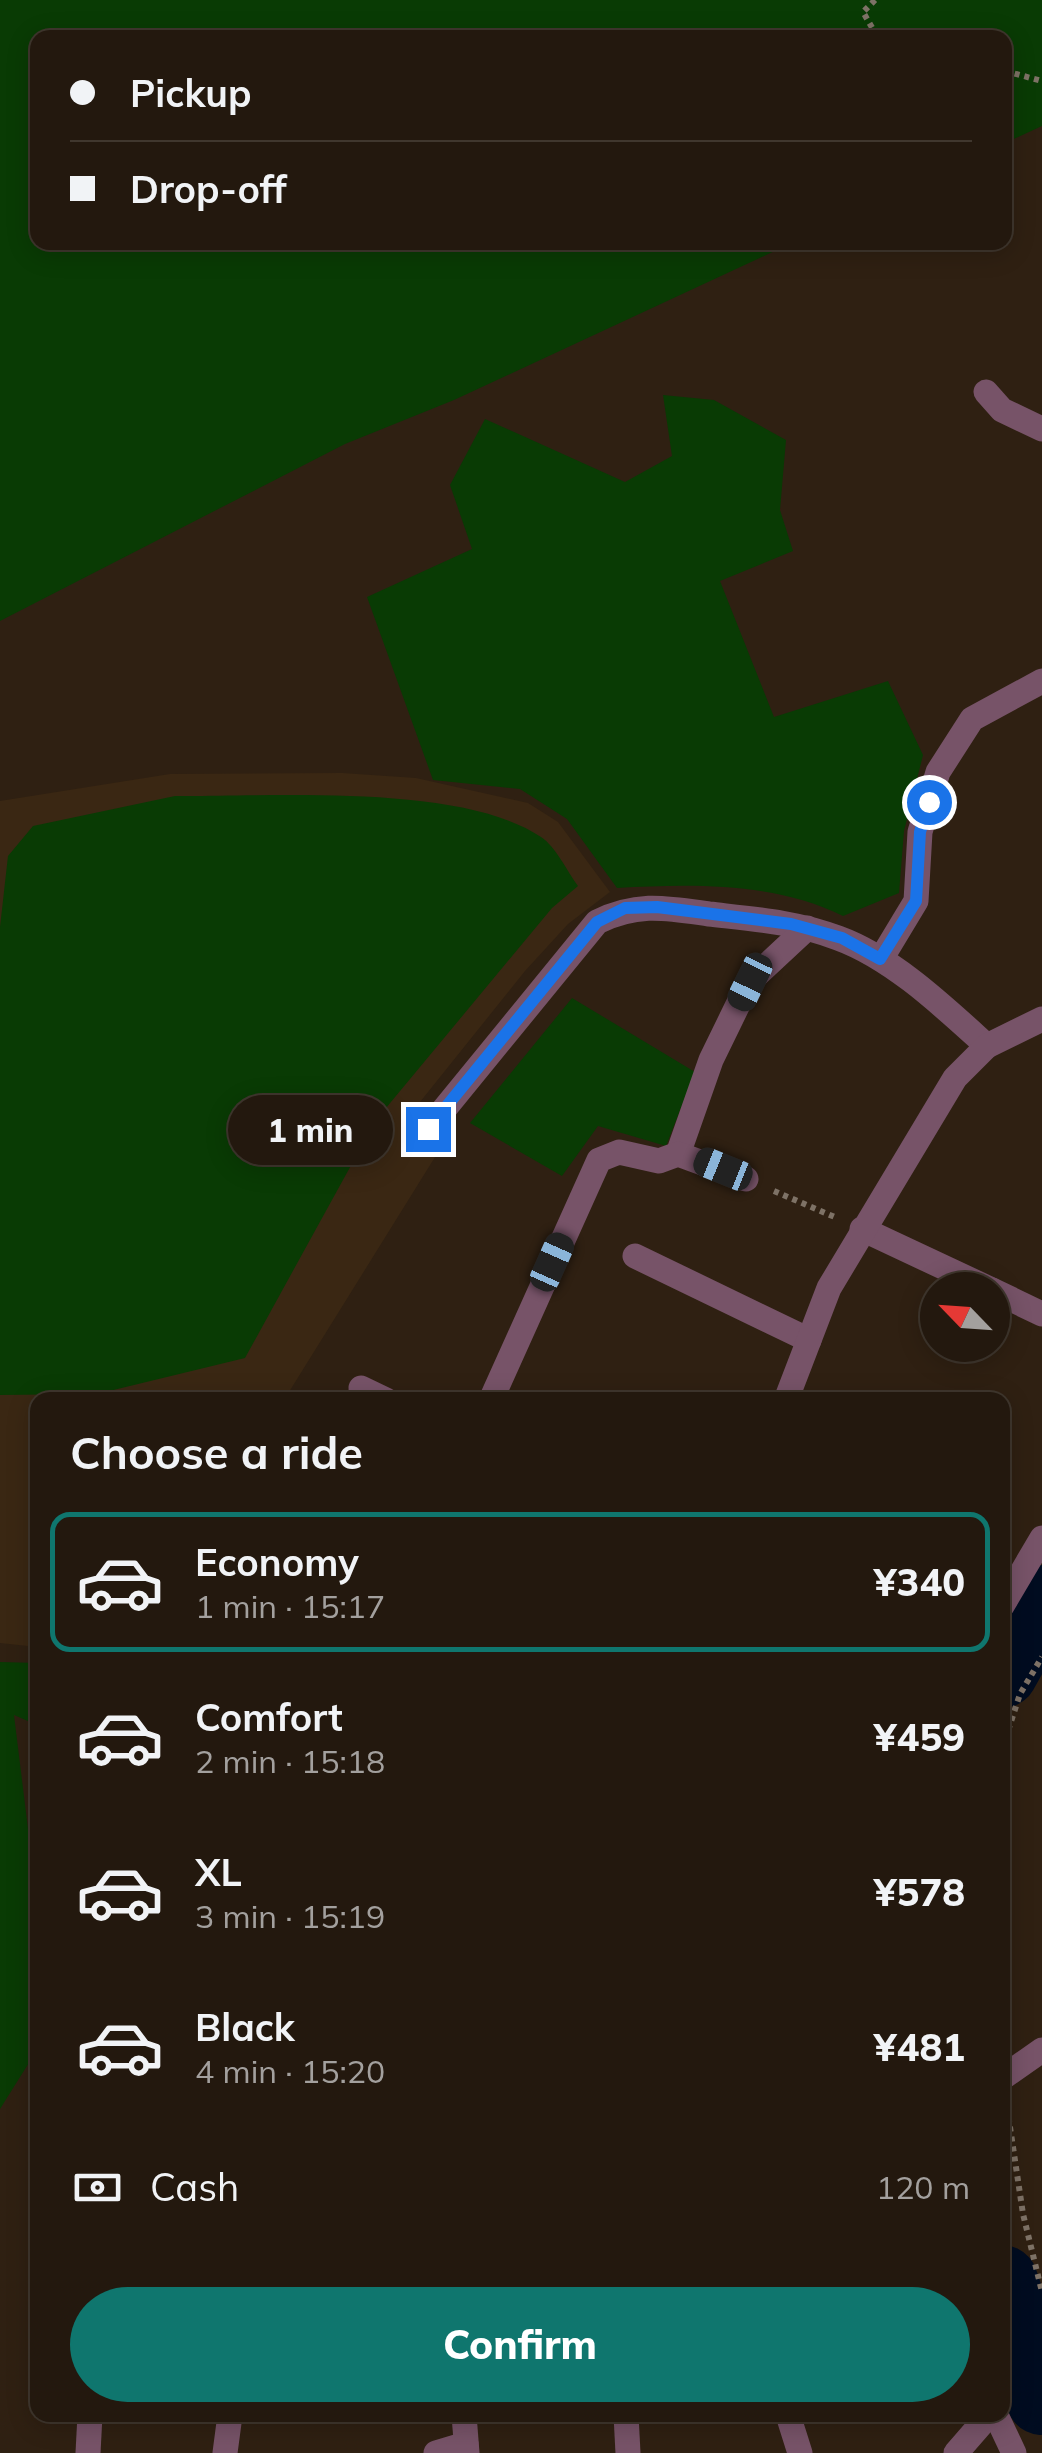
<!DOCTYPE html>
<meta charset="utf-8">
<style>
:root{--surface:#23180e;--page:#2b2117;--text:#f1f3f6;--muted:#a3a09e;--line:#40372e;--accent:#0f766e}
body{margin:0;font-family:Mulish,sans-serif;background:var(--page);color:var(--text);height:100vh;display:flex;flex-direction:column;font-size:38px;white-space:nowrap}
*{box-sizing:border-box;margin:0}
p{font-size:32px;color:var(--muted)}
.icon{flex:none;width:55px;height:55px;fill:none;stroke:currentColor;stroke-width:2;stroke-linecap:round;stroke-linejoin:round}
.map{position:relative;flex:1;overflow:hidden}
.details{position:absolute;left:30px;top:1392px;width:980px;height:1030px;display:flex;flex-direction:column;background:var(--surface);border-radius:20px;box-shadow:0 5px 25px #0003,0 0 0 2px var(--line)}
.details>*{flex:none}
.guide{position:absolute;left:30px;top:30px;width:982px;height:220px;border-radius:20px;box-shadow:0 5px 25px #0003,0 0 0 2px var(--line);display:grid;align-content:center;height:220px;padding:0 40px;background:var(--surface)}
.needle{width:65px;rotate:295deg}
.buttons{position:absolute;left:920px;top:1272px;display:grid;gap:20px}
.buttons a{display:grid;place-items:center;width:90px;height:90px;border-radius:50%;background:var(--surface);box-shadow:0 5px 25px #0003,0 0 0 2px var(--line);font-size:50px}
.end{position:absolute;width:45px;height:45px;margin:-22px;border:12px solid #1a73e8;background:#fff;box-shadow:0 0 0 5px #fff}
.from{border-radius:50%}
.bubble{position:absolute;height:70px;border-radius:35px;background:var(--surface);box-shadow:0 5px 25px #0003,0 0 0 2px var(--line);font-size:32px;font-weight:800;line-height:70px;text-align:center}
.car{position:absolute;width:30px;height:60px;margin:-30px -15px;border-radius:12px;box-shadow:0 0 8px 2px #0007;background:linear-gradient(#222 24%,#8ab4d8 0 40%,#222 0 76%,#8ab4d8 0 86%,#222 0)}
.guide b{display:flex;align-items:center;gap:35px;height:95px;font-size:38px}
.guide b+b{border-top:2px solid var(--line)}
.guide i{width:25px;height:25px;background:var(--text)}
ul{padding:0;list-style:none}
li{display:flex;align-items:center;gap:30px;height:140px;margin:0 20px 15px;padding:0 20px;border:5px solid transparent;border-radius:20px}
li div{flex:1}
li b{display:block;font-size:38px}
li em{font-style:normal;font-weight:800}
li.selected{border-color:var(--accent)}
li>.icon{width:90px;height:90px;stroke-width:1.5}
h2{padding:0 40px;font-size:45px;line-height:120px}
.pay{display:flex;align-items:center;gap:25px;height:110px;padding:0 40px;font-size:38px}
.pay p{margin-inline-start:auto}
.cta{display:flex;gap:20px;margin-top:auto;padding:20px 40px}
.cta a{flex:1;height:115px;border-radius:60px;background:var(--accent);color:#fff;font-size:40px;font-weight:800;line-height:115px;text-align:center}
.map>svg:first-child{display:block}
.built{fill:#3a2713}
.green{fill:#093b04}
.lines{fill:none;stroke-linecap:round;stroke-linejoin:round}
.river{stroke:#000c20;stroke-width:72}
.path{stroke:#7e7266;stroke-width:6;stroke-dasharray:5 5;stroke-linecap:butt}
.minor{stroke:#775368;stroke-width:25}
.route{stroke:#1a73e8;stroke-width:12}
</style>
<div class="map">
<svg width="1042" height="2453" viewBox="0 0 1042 2453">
<rect width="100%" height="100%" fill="#2f2012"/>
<path class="built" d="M 342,773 L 416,778 L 528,803 L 558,822 L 610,892 L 568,924 L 525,971 L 408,1117 L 445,1141 L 284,1400 L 38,1400 L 37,1647 L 0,1643 L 0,801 L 170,774 Z"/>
<g class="green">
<path d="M 0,0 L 1042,0 L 1042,126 L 1005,143 L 1005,38 L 38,38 L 38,242 L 792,243 L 454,400 L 345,444 L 0,621 Z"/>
<path d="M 663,395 L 714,400 L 786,440 L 780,510 L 793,551 L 720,581 L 774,717 L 888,681 L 923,755 L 904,831 L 899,893 L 843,916 C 775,882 692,884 617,888 L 567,819 L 520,789 L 433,780 L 367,597 L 472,549 L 450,485 L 485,419 L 625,482 L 672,456 Z"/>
<path d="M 175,796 C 272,797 461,783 541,837 C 556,847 567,871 578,886 L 552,908 L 376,1120 L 245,1358 L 97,1394 L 0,1395 L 0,927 L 8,856 L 33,826 Z"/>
<path d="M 572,998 L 695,1072 L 666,1146 L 598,1126 L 562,1176 L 470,1123 Z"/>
<path d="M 0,1662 L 38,1663 L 37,1725 L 14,1715 L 29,1837 L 37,1836 L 37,2050 L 0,2109 Z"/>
</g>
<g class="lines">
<g class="river">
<path d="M 1002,1672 L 1042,1601"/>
<path d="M 1002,2281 L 1042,2399"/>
</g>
<g class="path">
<path d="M 875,0 L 863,12 L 878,38"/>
<path d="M 1005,71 L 1042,81"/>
<path d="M 774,1191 L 837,1218"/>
<path d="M 1002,1749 L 1020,1694 L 1042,1657"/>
<path d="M 1007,2107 L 1023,2214 L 1042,2292"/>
</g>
<g class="minor">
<path d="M 986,392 L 1002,410 L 1042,429"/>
<path d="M 881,959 L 916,901 L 920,832 L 938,772 L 972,719 L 1042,681"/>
<path d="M 428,1129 L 597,922 C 638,902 666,908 709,914 C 753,919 796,922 838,938 C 893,958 944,1007 987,1046"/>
<path d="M 678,1154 L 711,1060 L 749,982 L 807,928"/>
<path d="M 862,1229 L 992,1290"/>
<path d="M 635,1256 L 809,1340"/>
<path d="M 992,1290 L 1042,1314"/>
<path d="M 361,1388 L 386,1400"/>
<path d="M 491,1400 L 599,1160 L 619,1152 L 659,1161 L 678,1154 L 746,1179"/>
<path d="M 786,1400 L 829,1288 L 955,1078 L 987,1046 L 1042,1019"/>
<path d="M 1002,1606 L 1042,1538"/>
<path d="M 1002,2078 L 1042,2050"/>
<path d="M 464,2415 L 467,2453"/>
<path d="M 626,2415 L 628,2453"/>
<path d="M 788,2415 L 800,2453"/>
<path d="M 996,2415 L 1014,2453"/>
<path d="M 88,2453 L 90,2415"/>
<path d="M 225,2453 L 230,2415"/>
<path d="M 436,2453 L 466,2444"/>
<path d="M 956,2453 L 989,2415"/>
</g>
</g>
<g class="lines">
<path class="route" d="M 428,1129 L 597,922 L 625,908 L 657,907 L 791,924 L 842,938 L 880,959 L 916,901 L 920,832 L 929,802"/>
</g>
</svg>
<div class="buttons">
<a><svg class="needle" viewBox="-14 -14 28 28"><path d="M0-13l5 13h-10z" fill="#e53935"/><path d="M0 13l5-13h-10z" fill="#a3a09e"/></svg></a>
</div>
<i class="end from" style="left:929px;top:802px"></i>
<i class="end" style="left:428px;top:1129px"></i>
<div class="bubble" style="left:228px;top:1095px;width:165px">1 min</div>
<i class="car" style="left:750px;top:982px;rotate:206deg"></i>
<i class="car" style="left:723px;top:1169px;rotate:292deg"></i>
<i class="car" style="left:552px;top:1262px;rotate:24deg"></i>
<div class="guide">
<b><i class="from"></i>Pickup</b>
<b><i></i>Drop-off</b>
</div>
<section class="details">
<h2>Choose a ride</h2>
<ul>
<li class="selected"><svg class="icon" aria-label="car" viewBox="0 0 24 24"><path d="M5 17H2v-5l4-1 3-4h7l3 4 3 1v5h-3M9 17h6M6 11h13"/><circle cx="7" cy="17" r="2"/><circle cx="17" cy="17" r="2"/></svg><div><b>Economy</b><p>1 min · 15:17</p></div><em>¥340</em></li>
<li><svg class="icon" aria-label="car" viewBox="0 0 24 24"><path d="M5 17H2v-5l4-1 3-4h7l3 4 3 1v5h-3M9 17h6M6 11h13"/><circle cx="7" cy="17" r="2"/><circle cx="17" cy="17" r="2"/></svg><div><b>Comfort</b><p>2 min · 15:18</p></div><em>¥459</em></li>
<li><svg class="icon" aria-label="car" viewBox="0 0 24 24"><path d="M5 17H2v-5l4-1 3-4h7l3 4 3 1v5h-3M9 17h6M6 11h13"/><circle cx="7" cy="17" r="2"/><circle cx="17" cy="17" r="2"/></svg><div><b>XL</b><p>3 min · 15:19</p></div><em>¥578</em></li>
<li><svg class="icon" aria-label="car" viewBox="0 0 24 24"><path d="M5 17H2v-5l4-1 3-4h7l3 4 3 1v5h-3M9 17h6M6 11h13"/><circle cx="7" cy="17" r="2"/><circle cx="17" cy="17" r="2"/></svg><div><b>Black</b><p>4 min · 15:20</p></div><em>¥481</em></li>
</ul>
<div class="pay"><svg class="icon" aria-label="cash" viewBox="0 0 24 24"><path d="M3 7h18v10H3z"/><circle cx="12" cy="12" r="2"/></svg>Cash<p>120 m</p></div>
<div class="cta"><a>Confirm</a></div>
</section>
</div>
